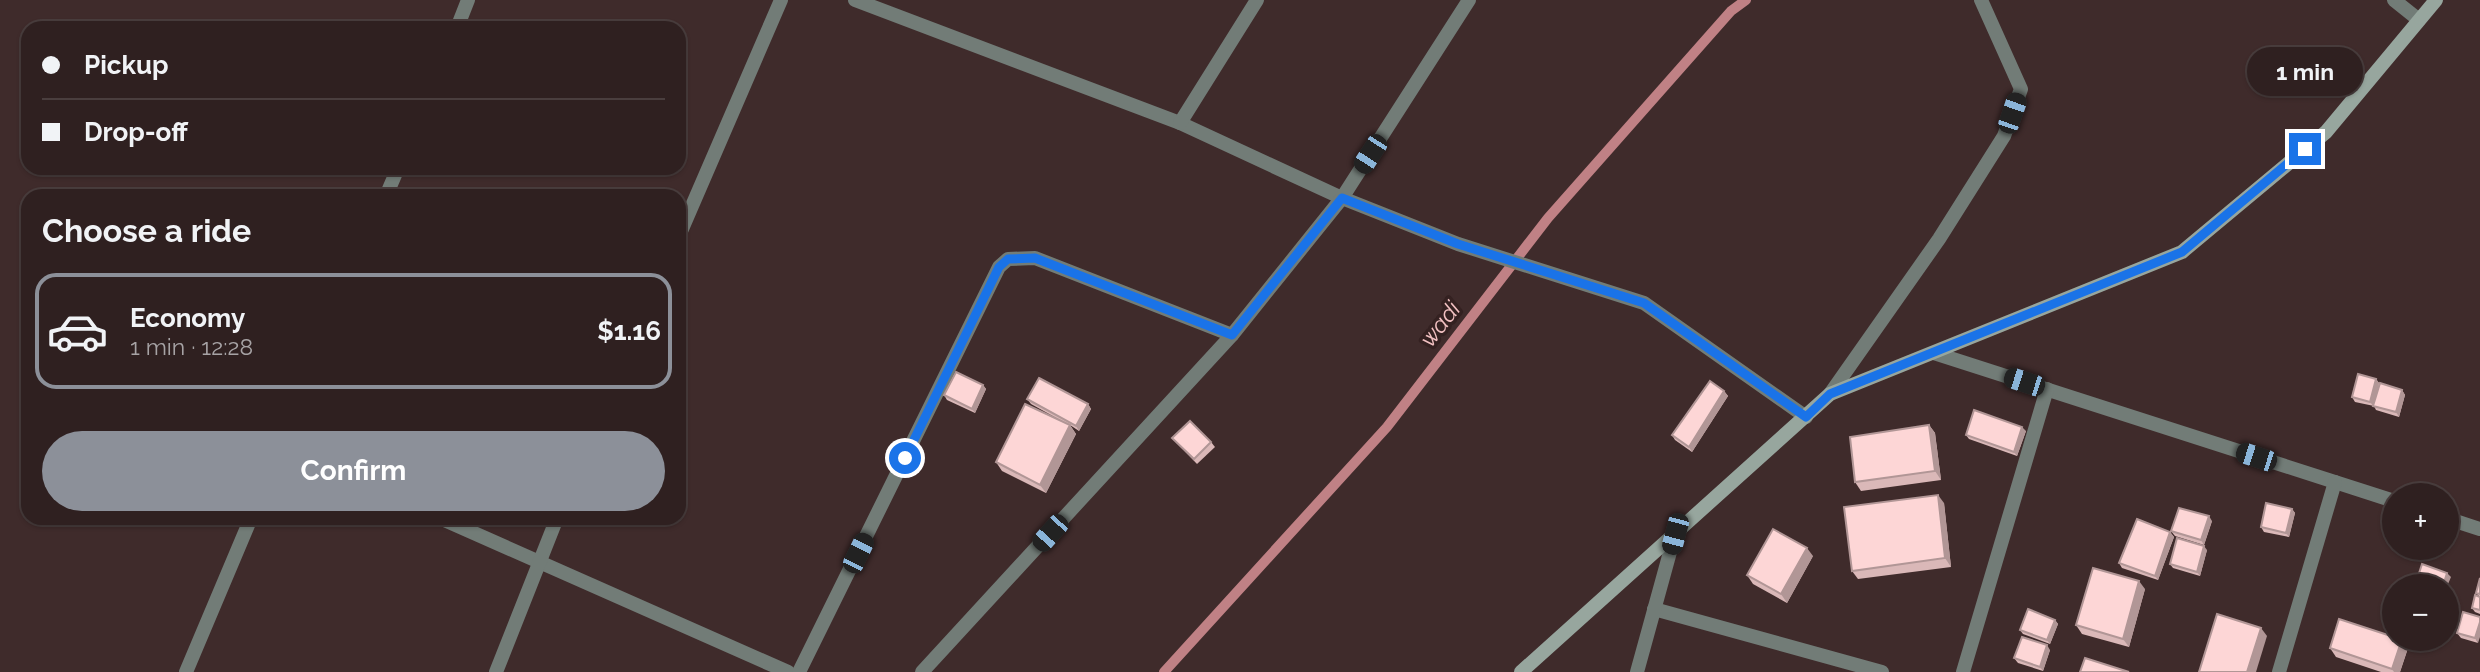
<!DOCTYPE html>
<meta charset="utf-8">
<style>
:root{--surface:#2f2020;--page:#3b2d2d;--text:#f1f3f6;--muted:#a7a3a5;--line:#4a3e3e;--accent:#8c9099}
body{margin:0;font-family:Raleway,sans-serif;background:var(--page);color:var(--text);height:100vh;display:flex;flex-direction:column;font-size:26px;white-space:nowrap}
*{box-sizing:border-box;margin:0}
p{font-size:23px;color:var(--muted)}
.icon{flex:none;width:38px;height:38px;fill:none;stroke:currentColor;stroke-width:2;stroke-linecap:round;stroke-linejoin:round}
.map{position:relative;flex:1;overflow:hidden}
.drawer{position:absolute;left:21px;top:189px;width:665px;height:336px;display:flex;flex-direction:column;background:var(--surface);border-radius:21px;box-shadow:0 2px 5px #0004,0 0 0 2px var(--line)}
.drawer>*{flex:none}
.guide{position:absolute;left:21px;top:21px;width:665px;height:154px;border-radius:21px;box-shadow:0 2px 5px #0004,0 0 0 2px var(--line);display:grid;align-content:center;height:154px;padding:0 21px;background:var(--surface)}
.fabs{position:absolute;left:2382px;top:483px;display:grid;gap:14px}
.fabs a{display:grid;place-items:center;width:77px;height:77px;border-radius:50%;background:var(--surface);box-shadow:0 2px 5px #0004,0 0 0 2px var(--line);font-size:35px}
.end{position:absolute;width:32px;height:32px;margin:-16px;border:9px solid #1a73e8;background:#fff;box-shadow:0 0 0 4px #fff}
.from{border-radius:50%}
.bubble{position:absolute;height:49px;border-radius:24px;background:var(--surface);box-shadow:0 2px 5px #0004,0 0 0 2px var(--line);font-size:23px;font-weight:700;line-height:49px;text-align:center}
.car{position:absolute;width:21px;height:42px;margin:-21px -10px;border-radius:9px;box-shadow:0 0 5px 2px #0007;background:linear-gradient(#222 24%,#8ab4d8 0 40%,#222 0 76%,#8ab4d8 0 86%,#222 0)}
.guide b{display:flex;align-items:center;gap:24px;height:66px;font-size:26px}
.guide b+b{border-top:2px solid var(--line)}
.guide i{width:18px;height:18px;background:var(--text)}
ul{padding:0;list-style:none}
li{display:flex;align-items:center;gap:21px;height:116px;margin:0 14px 10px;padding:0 7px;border:4px solid transparent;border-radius:21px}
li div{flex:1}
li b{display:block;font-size:26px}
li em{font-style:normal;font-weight:700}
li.selected{border-color:var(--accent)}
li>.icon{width:63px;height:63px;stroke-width:1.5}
h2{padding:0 21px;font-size:32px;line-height:84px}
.button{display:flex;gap:14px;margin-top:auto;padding:14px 21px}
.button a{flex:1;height:80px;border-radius:42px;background:var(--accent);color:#fff;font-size:28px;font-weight:700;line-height:80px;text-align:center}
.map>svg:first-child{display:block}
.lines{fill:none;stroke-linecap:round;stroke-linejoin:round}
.stream{stroke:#c08185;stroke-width:10}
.street{stroke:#727c77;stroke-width:14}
.secondary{stroke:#97a69e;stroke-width:14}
.wall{fill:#dab8b8}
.shaded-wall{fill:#b19696}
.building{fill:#fdd6d6;stroke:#b19696;stroke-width:2}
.route{stroke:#1a73e8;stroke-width:9}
.labels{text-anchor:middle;stroke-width:7;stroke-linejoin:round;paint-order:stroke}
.water-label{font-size:23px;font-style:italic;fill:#f2c1c2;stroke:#342121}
</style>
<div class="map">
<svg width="2480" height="672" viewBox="0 0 2480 672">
<rect width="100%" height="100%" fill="#3f2b2b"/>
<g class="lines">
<path class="stream" d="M 1164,672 L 1387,427 L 1548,218 L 1731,11 L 1746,0"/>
<g class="street">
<path d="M 855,0 L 1180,123 L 1342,198 L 1458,244 L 1644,303 L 1806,417"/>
<path d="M 2394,0 L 2419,20"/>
<path d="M 457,28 L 468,0"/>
<path d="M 1180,123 L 1257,0"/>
<path d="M 386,196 L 398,168"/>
<path d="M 679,236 L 781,0"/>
<path d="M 1934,353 L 2394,501"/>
<path d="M 1830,394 L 1939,239 L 2004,136 L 2021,89 L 1981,0"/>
<path d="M 440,518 L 788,672"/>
<path d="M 2446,518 L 2480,529"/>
<path d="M 1654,609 L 1882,672"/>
<path d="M 186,672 L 251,518"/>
<path d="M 496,672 L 557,518"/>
<path d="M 799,672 L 999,267 L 1008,259 L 1035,258 L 1232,335"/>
<path d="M 922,672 L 1232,335 L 1342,198 L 1469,0"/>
<path d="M 1637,672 L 1675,534"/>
<path d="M 1963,672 L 2047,389"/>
<path d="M 2279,672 L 2335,482"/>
</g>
<path class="secondary" d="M 1521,672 L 1830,394 L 2182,252 L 2326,132 L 2436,0"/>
</g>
<g class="wall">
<path d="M 2376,379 L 2379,383 L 2402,390 L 2405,395 L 2399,417 L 2376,410 L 2374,406 L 2355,402 L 2352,397 Z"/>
<path d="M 983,385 L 986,389 L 975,413 L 947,400 L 944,395 Z"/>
<path d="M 1724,391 L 1728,396 L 1692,452 L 1675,440 L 1672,435 Z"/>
<path d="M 1027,399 L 1088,404 L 1091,409 L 1079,431 L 1070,425 L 1076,434 L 1046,493 L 1002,471 L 996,462 L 1069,425 L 1031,404 Z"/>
<path d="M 1929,425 L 1935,433 L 1941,480 L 1861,491 L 1855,482 Z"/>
<path d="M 2026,431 L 2017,456 L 1969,439 L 1966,435 Z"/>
<path d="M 1172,438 L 1211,442 L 1215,447 L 1197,464 Z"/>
<path d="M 1944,503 L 1951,567 L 1858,579 L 1852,571 Z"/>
<path d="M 2292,509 L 2295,513 L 2289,537 L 2264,532 L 2261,527 Z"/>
<path d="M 2212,521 L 2204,545 L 2175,536 L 2171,531 Z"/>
<path d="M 2170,532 L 2174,537 L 2158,580 L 2122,568 L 2119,563 Z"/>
<path d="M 2207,550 L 2200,576 L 2173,568 L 2170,564 Z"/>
<path d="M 1813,556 L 1787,603 L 1753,584 L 1747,575 Z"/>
<path d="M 2480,578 L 2480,614 L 2475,612 L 2472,608 L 2479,596 L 2476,593 Z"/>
<path d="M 2145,589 L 2129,647 L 2082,634 L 2076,625 Z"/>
<path d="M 2463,612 L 2478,643 L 2461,638 L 2457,633 Z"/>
<path d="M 2055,620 L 2058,624 L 2050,644 L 2023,634 L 2020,630 Z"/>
<path d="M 2402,639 L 2408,648 L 2400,672 L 2381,672 L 2336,657 L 2330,648 Z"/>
<path d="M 2050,650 L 2043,671 L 2018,663 L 2014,658 Z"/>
</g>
<g class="shaded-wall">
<path d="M 2376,379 L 2379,383 L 2374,407 L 2370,402 Z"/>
<path d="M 983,385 L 986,389 L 975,413 L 972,409 Z"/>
<path d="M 2402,390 L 2405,395 L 2399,417 L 2396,412 Z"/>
<path d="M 1724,391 L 1728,396 L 1692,452 L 1689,447 Z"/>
<path d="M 1088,404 L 1091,409 L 1079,431 L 1076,426 Z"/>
<path d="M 1070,425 L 1076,434 L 1046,493 L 1040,485 Z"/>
<path d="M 1929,425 L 1935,433 L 1941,480 L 1935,471 Z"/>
<path d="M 2022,427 L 2026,431 L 2017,456 L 2014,452 Z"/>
<path d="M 1938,495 L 1944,503 L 1951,567 L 1945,558 Z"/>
<path d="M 2292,509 L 2295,513 L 2289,537 L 2286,533 Z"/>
<path d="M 2209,516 L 2212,521 L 2204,545 L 2201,540 Z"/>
<path d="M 2170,532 L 2174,537 L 2158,580 L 2155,576 Z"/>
<path d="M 2204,546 L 2207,550 L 2200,576 L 2197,572 Z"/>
<path d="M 1807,548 L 1813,556 L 1787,603 L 1781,594 Z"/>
<path d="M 2447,573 L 2451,577 L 2446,589 L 2446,586 L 2443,586 Z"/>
<path d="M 2139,581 L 2145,589 L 2129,647 L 2123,639 Z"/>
<path d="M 2055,620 L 2058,624 L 2050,644 L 2047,640 Z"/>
<path d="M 2480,622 L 2480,637 L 2478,643 L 2475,638 Z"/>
<path d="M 2261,628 L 2267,636 L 2256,672 L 2247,672 Z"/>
<path d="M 2402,639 L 2408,648 L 2400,672 L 2394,672 L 2392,669 Z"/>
<path d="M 2047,645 L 2050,650 L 2043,671 L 2040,667 Z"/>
</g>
<g class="building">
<path d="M 956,372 L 983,385 L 972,409 L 944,395 Z"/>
<path d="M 2358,374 L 2376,379 L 2370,402 L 2352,397 Z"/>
<path d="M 1039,378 L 1088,404 L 1076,426 L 1027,399 Z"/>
<path d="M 1710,381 L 1724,391 L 1689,447 L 1672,435 Z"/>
<path d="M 2380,383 L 2402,390 L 2396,412 L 2373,406 Z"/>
<path d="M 1025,404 L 1070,425 L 1040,485 L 996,462 Z"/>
<path d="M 1974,410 L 2022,427 L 2014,452 L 1966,435 Z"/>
<path d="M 1190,421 L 1211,442 L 1194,459 L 1172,438 Z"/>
<path d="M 1929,425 L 1935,471 L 1855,482 L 1850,437 Z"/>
<path d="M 1938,495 L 1945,558 L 1852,571 L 1844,507 Z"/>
<path d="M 2266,503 L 2292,509 L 2286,533 L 2261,527 Z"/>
<path d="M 2179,508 L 2209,516 L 2201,540 L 2171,531 Z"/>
<path d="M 2137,519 L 2170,532 L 2155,576 L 2119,563 Z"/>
<path d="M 1773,529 L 1807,548 L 1781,594 L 1747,575 Z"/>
<path d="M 2177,538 L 2204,546 L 2197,572 L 2170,564 Z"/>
<path d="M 2422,564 L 2447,573 L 2443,586 L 2415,586 Z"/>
<path d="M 2093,568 L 2139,581 L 2123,639 L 2076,625 Z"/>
<path d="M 2480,578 L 2480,594 L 2476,593 Z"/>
<path d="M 2475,595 L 2480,597 L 2480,610 L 2472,608 Z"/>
<path d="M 2028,609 L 2055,620 L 2047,640 L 2020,630 Z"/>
<path d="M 2463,612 L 2480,617 L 2480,622 L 2475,638 L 2457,633 Z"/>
<path d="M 2217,614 L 2261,628 L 2247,672 L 2199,672 Z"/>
<path d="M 2339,619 L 2394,637 L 2394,639 L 2402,639 L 2392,669 L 2330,648 Z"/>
<path d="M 2022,637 L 2047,645 L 2040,667 L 2014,658 Z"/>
<path d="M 2085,658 L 2129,672 L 2080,672 Z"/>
</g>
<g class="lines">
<path class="route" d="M 905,458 L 999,267 L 1008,259 L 1035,258 L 1232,335 L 1342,198 L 1458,244 L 1644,303 L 1806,417 L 1830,394 L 2182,252 L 2305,149"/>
</g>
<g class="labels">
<g class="water-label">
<text transform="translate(1440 324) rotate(-52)" y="8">wadi</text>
</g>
</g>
</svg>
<div class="fabs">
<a>+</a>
<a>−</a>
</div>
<i class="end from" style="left:905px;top:458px"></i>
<i class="end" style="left:2305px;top:149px"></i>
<div class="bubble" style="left:2247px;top:47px;width:116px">1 min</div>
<i class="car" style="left:2012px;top:113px;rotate:19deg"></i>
<i class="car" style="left:1370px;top:154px;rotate:213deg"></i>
<i class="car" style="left:2024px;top:382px;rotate:288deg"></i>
<i class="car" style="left:2256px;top:457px;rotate:288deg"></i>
<i class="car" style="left:1050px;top:533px;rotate:222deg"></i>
<i class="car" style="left:1675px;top:534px;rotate:195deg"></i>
<i class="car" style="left:858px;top:553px;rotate:26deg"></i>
<div class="guide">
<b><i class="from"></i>Pickup</b>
<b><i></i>Drop-off</b>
</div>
<section class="drawer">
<h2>Choose a ride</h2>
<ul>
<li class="selected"><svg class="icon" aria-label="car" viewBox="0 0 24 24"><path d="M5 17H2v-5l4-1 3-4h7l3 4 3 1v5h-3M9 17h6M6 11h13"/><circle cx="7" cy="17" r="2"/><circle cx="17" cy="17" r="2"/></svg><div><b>Economy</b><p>1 min · 12:28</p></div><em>$1.16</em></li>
</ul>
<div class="button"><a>Confirm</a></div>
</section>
</div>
